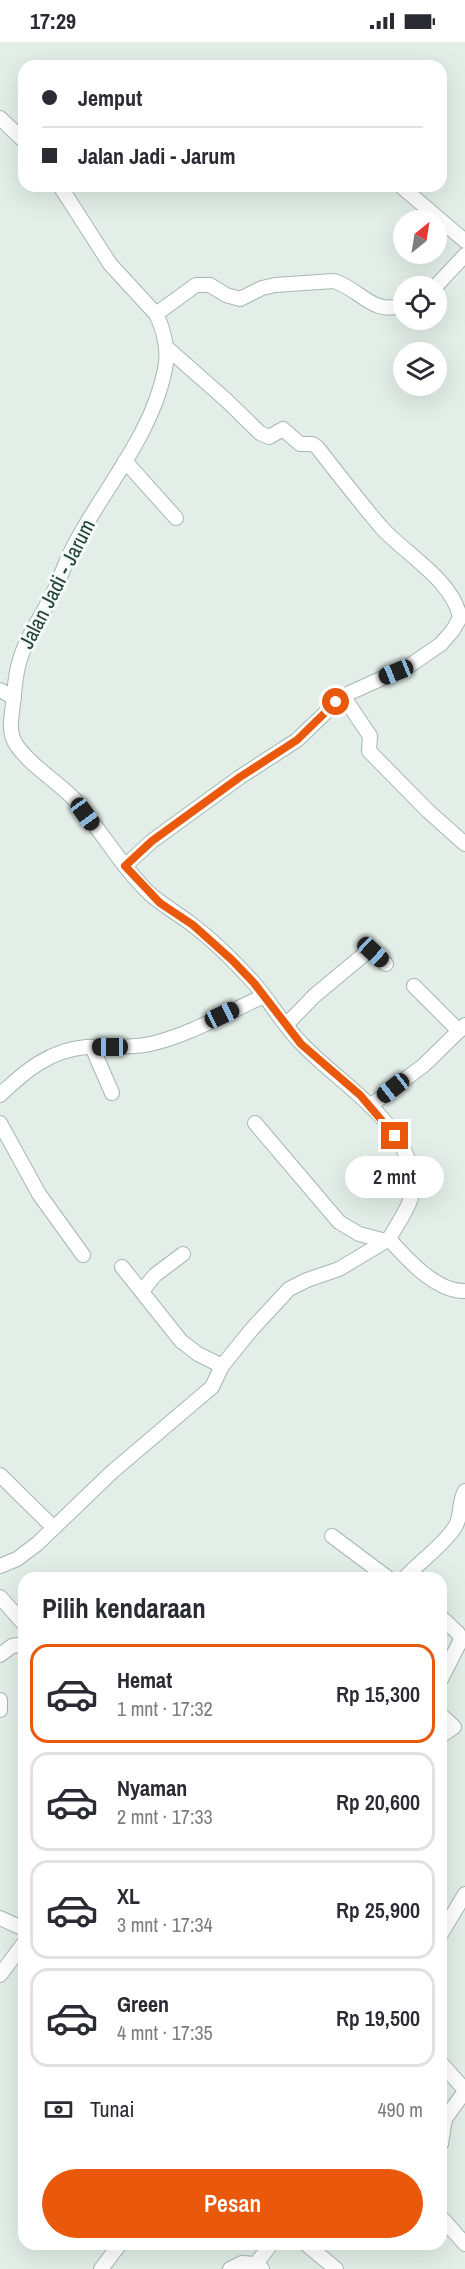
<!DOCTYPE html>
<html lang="id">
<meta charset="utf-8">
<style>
:root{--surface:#fff;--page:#f7f7f7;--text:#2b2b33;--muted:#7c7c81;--line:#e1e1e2;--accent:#ea580c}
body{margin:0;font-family:"Archivo Narrow",sans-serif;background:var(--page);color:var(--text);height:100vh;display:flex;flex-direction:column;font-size:22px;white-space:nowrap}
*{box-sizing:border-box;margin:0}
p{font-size:20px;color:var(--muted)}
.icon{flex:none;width:33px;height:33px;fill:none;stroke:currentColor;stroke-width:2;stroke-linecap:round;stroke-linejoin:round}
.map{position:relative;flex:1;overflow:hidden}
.details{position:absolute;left:18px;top:1530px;width:429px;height:678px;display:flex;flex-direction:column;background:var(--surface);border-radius:18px;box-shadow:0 6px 24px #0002}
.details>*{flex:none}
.guide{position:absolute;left:18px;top:18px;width:429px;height:132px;border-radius:18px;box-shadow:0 6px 24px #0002;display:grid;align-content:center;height:132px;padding:0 24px;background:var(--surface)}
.needle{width:39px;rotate:30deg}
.buttons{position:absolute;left:393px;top:168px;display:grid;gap:12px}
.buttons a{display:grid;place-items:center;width:54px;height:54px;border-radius:50%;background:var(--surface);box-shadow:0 6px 24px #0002;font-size:30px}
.end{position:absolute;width:27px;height:27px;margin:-14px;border:8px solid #ea580c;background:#fff;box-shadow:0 0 0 3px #fff}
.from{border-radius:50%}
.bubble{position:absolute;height:42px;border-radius:21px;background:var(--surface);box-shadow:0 6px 24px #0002;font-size:20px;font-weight:600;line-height:42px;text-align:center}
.car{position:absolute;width:18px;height:36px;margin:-18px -9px;border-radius:8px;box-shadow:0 0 4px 2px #0007;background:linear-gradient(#222 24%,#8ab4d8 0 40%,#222 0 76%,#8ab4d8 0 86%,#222 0)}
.guide b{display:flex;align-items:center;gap:21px;height:57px;font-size:22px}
.guide b+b{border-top:2px solid var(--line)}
.guide i{width:15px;height:15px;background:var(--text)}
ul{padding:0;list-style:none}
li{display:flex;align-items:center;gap:18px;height:99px;margin:0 12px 9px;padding:0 12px;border:3px solid var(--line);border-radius:18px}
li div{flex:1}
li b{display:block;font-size:22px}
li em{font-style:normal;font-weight:600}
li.on{border-color:var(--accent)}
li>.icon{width:54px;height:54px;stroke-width:1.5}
h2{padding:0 24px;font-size:27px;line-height:72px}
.pay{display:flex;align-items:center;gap:15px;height:66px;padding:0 24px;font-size:22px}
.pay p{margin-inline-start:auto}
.cta{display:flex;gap:12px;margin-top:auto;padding:12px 24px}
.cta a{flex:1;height:69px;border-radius:36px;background:var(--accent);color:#fff;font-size:24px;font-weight:600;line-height:69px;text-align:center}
.status{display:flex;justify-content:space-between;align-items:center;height:42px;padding:0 30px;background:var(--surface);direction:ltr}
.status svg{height:16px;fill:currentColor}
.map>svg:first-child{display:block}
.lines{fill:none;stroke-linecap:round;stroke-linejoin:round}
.minor-casing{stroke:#a5b7b1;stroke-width:16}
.minor{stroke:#fff;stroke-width:14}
.route{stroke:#ea580c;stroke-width:8}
.labels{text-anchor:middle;stroke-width:6;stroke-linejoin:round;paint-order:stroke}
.street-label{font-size:21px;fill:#214139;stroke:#f4faf7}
</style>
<div class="status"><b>17:29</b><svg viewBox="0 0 49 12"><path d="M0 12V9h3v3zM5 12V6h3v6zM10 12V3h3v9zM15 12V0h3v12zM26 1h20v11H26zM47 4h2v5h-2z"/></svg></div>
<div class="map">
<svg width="465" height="2227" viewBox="0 0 465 2227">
<rect width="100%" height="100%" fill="#e3eee9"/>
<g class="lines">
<g class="minor-casing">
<g id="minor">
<path d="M 0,76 L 24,99"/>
<path d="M 60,144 L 110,222 L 156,272 C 164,288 169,309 165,327 C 153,390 107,443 77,498 C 68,513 63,529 56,545 C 45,570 26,594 19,621 C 15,634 15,647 13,661 C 12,676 7,689 17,704 C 33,726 57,739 75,758 C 101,788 120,823 149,851 C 162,863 177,871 190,881 C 213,898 234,919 253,940 C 270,959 283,983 302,1002 C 340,1042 402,1075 413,1135 C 417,1157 399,1178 389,1197 C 407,1217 436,1250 465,1249"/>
<path d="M 403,146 L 465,199"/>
<path d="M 436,244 L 465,213"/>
<path d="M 156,272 L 196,243 L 210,243 L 226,253 L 240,257 L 262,246 L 275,243 L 334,239 C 362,248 372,274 404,263"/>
<path d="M 125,419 L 176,476"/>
<path d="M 0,648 L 14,656"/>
<path d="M 343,654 L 370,694 L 369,709 L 428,769 L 465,802"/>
<path d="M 125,824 L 152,799 L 240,735 L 297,698 L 343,654 L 409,624 L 441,602 L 453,588 L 460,576 C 454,539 405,512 381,485 C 359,459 338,432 317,405 L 312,402 L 300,402 L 283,387 L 269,395 L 260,391 L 225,357 L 166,305"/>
<path d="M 414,944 L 459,989"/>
<path d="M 286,983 L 314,954 L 367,910 L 373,910 L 386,922"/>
<path d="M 92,1005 L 112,1051"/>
<path d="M 0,1053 C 25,1029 50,1008 86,1005 C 107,1003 129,1007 150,1002 C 188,994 228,970 264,954"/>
<path d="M 370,1064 L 424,1023 L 465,983"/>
<path d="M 0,1081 L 39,1152 L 83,1213"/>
<path d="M 255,1081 L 339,1180 L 359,1192 L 386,1199"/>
<path d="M 122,1225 L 181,1299 L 198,1312 L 222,1324"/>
<path d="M 142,1249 L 155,1233 L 183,1212"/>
<path d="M 0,1433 L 54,1486"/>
<path d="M 332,1494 L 388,1536"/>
<path d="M 0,1524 L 17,1517 L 37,1502 L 112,1430 L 212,1345 L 222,1324 L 252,1287 L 289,1247 L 307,1238 L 339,1227 L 389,1197"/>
<path d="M 405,1536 C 420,1519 442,1505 455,1485 C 462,1475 458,1461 465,1449"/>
<path d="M 0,1555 L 24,1582"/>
<path d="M 441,1575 L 458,1591 L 461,1598 L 441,1637"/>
<path d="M 0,1613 L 12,1604 L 24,1602"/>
<path d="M 0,1658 L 0,1668"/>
<path d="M 441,1673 L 454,1685 L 441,1694"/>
<path d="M 0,1876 L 24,1887"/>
<path d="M 441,1892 L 465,1852"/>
<path d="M 0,1933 L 24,1901"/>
<path d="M 441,2021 L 465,2048"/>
<path d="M 441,2102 L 445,2077 L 465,2049"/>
<path d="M 441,2175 L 465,2202"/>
<path d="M 306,2202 L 336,2227"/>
<path d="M 101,2227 L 120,2202"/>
<path d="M 230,2227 L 242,2221 L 256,2222"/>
<path d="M 262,2227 L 256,2222 L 271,2202"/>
</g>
</g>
<use href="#minor" class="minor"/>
</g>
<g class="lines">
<path class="route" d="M 336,660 L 297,698 L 240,735 L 152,799 L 125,824 L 160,861 L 193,883 L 232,918 L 254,941 L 301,1002 L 360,1053 L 395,1094"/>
</g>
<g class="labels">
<g class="street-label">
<text transform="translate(57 542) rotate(-63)" y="7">Jalan Jadi - Jarum</text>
</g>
</g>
</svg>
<div class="buttons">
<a><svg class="needle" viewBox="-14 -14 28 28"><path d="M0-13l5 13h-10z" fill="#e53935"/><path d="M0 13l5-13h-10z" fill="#7c7c81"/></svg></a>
<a><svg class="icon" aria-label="locate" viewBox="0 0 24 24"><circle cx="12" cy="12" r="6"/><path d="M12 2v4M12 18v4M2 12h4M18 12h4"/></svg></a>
<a><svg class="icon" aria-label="layers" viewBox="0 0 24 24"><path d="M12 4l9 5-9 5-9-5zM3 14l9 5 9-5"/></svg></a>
</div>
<i class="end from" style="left:336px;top:660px"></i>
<i class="end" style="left:395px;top:1094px"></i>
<div class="bubble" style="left:345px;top:1114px;width:99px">2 mnt</div>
<i class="car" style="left:396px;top:630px;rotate:248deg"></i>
<i class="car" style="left:85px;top:772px;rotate:144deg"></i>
<i class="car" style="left:373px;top:910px;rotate:133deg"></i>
<i class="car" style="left:222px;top:973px;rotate:65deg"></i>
<i class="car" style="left:110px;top:1005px;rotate:270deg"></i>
<i class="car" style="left:393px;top:1046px;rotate:232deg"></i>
<div class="guide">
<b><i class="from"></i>Jemput</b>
<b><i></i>Jalan Jadi - Jarum</b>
</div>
<section class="details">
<h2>Pilih kendaraan</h2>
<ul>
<li class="on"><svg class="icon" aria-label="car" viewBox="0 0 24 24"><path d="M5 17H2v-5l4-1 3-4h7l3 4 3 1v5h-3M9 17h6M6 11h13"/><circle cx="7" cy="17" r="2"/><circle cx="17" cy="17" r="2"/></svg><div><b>Hemat</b><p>1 mnt · 17:32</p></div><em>Rp 15,300</em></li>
<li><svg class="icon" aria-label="car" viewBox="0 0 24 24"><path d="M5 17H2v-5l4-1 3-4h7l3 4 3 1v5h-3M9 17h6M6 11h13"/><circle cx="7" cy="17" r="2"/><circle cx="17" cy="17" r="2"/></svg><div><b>Nyaman</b><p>2 mnt · 17:33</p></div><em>Rp 20,600</em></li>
<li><svg class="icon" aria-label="car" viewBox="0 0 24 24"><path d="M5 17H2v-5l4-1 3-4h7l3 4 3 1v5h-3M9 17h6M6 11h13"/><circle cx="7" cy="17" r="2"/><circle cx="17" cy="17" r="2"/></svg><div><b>XL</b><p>3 mnt · 17:34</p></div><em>Rp 25,900</em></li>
<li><svg class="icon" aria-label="car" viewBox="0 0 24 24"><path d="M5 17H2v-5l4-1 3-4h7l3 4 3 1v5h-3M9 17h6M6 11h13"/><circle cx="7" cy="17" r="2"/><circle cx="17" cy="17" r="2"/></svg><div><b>Green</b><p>4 mnt · 17:35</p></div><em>Rp 19,500</em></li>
</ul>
<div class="pay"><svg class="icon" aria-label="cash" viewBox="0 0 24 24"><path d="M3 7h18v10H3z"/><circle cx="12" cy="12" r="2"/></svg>Tunai<p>490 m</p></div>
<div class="cta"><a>Pesan</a></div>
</section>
</div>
